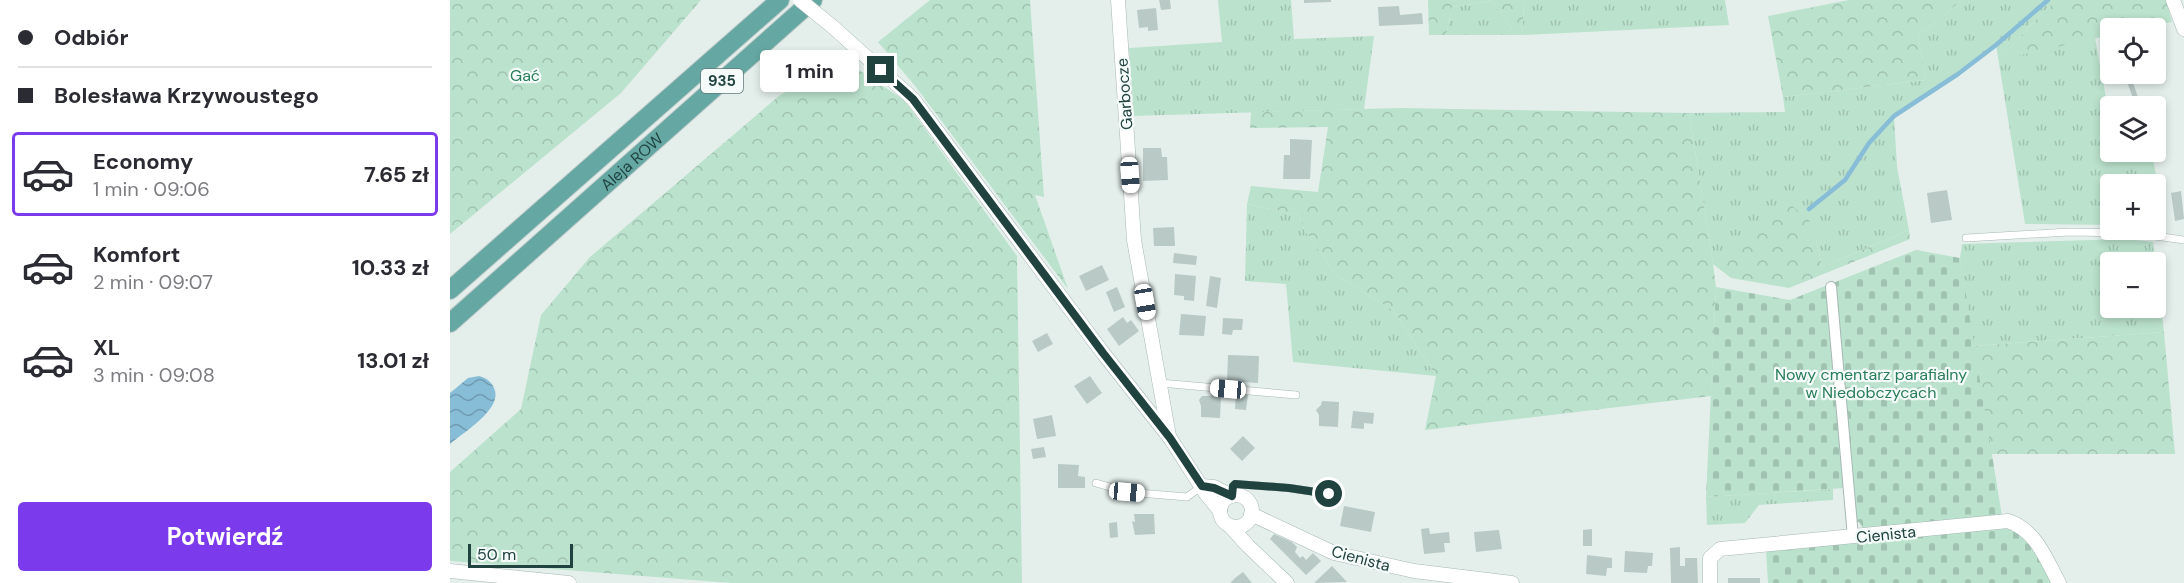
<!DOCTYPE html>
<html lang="pl">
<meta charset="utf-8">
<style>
:root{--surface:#fff;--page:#f7f7f7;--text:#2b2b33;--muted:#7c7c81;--line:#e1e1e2;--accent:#7c3aed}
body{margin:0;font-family:"DM Sans",sans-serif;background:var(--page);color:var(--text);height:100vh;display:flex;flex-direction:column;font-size:22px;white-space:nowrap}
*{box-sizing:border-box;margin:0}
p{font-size:20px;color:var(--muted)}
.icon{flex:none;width:33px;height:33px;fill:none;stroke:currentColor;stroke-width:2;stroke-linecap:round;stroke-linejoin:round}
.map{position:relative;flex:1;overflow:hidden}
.panel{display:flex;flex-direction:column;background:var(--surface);width:450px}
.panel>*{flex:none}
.banner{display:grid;align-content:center;height:132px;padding:0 18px;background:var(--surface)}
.buttons{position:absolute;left:1650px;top:18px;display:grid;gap:12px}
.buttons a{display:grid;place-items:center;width:66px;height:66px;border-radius:6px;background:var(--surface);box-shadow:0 3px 9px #0003;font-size:30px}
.scale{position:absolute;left:18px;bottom:15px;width:105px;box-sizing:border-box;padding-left:6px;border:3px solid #214340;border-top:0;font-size:16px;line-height:21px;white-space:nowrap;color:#214340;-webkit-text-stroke:4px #f5fbf9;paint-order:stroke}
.end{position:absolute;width:27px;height:27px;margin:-14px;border:8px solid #214340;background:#fff;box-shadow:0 0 0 3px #fff}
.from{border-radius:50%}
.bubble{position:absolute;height:42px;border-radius:6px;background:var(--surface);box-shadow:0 3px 9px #0003;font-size:20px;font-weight:700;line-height:42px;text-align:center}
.car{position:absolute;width:18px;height:36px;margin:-18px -9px;border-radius:8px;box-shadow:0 0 4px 2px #0007;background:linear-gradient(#fff 24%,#345 0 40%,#fff 0 76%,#345 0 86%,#fff 0)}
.banner b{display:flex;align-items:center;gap:21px;height:57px;font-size:22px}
.banner b+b{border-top:2px solid var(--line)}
.banner i{width:15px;height:15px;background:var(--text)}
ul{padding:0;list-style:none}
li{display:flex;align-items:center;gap:18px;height:84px;margin:0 12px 9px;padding:0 6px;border:3px solid transparent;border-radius:6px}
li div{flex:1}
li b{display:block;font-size:22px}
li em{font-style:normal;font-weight:700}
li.on{border-color:var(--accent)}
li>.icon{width:54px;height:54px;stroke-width:1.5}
.action{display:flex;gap:12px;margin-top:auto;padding:12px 18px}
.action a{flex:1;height:69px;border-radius:6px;background:var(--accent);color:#fff;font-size:24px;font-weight:700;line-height:69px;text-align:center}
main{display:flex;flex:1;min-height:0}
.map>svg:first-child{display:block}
.grass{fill:url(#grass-tufts)}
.forest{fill:url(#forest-crowns)}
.cemetery{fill:url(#cemetery-stones)}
.water{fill:url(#water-waves)}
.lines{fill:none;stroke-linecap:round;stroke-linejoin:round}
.stream{stroke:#88bdd8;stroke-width:4.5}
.building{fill:#b9cac6}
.service-casing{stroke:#a6b8b5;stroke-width:8}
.pedestrian-casing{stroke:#a6b8b5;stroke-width:12}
.minor-casing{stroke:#a6b8b5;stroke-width:15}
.primary-casing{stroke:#c1caca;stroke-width:20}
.service{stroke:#fff;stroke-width:7}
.pedestrian{stroke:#fff;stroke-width:10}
.minor{stroke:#fff;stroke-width:14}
.primary{stroke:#65a8a3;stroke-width:18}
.minor-bridge-casing{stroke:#a6b8b5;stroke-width:15;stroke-linecap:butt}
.minor-bridge{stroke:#fff;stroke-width:14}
.route{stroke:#214340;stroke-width:8}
.labels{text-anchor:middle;stroke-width:4.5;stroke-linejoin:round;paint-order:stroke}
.shield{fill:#f5fbf9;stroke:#617a78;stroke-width:1.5}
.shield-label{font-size:15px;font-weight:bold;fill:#214340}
.park-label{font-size:16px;fill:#277d59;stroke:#f5fbf9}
.street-label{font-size:16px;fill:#214340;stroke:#f5fbf9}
</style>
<main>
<section class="panel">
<div class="banner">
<b><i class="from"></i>Odbiór</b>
<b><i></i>Bolesława Krzywoustego</b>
</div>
<ul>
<li class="on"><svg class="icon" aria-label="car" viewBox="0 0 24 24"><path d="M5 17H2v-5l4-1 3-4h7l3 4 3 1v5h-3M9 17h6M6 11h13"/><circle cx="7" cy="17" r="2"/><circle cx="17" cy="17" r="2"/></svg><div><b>Economy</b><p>1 min · 09:06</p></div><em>7.65 zł</em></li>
<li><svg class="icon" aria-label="car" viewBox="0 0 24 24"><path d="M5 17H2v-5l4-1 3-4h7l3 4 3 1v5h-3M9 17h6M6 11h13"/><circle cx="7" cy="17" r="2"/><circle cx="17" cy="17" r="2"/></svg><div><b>Komfort</b><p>2 min · 09:07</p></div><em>10.33 zł</em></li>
<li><svg class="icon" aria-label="car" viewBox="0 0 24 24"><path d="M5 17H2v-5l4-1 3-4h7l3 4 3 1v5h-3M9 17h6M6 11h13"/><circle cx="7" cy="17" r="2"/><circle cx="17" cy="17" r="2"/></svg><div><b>XL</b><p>3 min · 09:08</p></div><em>13.01 zł</em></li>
</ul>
<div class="action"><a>Potwierdź</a></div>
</section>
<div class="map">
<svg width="1734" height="583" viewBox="0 0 1734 583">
<defs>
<pattern id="grass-tufts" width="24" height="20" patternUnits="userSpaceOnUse" patternTransform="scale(1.5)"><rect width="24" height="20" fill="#bbe2cd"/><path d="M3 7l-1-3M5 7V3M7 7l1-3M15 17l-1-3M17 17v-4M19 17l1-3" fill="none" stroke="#a0c3b1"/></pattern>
<pattern id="forest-crowns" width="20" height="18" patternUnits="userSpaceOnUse" patternTransform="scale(1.5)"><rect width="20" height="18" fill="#bbe2cd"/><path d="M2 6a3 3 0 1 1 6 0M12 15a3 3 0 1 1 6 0" fill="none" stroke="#a0c3b1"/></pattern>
<pattern id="cemetery-stones" width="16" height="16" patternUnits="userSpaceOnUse" patternTransform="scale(1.5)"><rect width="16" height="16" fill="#bbe2cd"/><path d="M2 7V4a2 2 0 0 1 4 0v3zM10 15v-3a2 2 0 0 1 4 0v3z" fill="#a0c3b1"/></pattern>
<pattern id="water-waves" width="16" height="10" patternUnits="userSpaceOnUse" patternTransform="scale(1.5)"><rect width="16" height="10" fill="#88bdd8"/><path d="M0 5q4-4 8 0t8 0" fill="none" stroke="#6f9bb1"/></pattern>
</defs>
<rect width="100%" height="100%" fill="#e4efec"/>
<g class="grass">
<path d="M 768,0 L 841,0 L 844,39 L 924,36 L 914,109 L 684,116 L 679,48 L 772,42 Z"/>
<path d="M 1074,0 L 1275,0 L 1279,25 L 1072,35 Z"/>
<path d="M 1512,0 L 1608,0 L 1591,14 L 1550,59 L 1645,38 L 1660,119 L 1660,152 L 1702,152 L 1715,229 L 1706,228 L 1706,184 L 1660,184 L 1660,225 L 1575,224 L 1546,45 L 1508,74 L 1444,116 L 1447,167 L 1459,230 L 1372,267 L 1366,239 L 1263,263 L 1239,113 L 1335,112 L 1333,97 L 1476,80 L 1468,36 Z"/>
<path d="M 1042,1 L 1066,35 L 996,35 L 1002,7 Z"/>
<path d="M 797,204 L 849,215 L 854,229 L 886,275 L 944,311 L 986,376 L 843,362 L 836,284 L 795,281 Z"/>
<path d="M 1676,239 L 1703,242 L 1705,262 L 1660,262 L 1660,308 L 1706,308 L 1706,264 L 1714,332 L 1523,346 L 1510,258 L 1512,244 Z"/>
<path d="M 1383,489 L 1383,500 L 1309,505 L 1295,523 L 1257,525 L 1256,497 Z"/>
</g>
<g class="forest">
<path d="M 0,0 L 251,0 L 171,93 L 0,234 Z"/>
<path d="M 480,0 L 580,0 L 594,197 L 585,195 L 618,289 L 466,87 L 428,42 Z"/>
<path d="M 978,0 L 1074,0 L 1072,35 L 1066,35 L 1042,1 L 1002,7 L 996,35 L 979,35 Z"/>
<path d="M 1399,0 L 1512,0 L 1468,36 L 1476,80 L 1333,97 L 1318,16 Z"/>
<path d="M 1608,0 L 1716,0 L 1722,22 L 1689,28 L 1660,28 L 1660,35 L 1549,60 L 1591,14 Z"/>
<path d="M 397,62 L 454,100 L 567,256 L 572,583 L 282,583 L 0,561 L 0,472 L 71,409 L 91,315 L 140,257 L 330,95 Z"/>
<path d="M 950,108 L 1239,113 L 1263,263 L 1341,205 L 1359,220 L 1366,239 L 1372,267 L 1459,230 L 1460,239 L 1339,288 L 1281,278 L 1263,264 L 1266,287 L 1261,396 L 975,430 L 986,376 L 944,311 L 886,275 L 854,229 L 849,215 L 797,204 L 801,186 L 868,192 L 878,127 L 800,128 L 801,112 Z"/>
<path d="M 1714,332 L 1725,454 L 1541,454 L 1523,346 Z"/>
</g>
<g class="cemetery">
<path d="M 1466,250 L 1510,258 L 1552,516 L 1416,532 L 1409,522 L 1398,523 L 1395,488 L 1256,497 L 1266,287 L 1340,300 Z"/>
<path d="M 1558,526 L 1577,536 L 1603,583 L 1318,583 L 1316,551 Z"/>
</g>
<path class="water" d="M 29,376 C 36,378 41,381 44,388 C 54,408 14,432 0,444 L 0,393 L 18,378 Z"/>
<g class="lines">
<path class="stream" d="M 1359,209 L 1395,180 L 1419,143 L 1444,116 L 1508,74 L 1546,45 L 1598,0"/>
</g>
<g class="building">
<path d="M 709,0 L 720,0 L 721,9 L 711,10 Z"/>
<path d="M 854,0 L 881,0 L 881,2 L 854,3 Z"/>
<path d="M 949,6 L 950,15 L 972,13 L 973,24 L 929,26 L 928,7 Z"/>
<path d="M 706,8 L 708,30 L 698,31 L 698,27 L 689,28 L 687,10 Z"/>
<path d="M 1674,74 L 1680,74 L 1691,106 L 1686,106 Z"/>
<path d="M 840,139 L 862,140 L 860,179 L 833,179 L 834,155 L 840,155 Z"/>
<path d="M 693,148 L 711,148 L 712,157 L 717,157 L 718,180 L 693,181 Z"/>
<path d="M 1497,190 L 1502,220 L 1481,223 L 1477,193 Z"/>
<path d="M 1731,191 L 1734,219 L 1725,221 L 1721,193 Z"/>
<path d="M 724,227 L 725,246 L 704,246 L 703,228 Z"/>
<path d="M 724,253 L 747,256 L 746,265 L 723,263 Z"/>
<path d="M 652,265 L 659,280 L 636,291 L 629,276 Z"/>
<path d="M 725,274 L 746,276 L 744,301 L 734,300 L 734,296 L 724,295 Z"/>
<path d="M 760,276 L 771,278 L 767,308 L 756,306 Z"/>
<path d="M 667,287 L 675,307 L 664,312 L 656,292 Z"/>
<path d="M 731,314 L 756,316 L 754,336 L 729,335 Z"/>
<path d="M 673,317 L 677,323 L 681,320 L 689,331 L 669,346 L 657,329 Z"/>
<path d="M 773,318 L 793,319 L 792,330 L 783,330 L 782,335 L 772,334 Z"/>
<path d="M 597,333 L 603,344 L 588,352 L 582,341 Z"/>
<path d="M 778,355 L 809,356 L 808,383 L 777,381 Z"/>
<path d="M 640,376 L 652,393 L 637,404 L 624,386 Z"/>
<path d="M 761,393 L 768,393 L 768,397 L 771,397 L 770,418 L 751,417 L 751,406 L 749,400 L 752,396 L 761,396 Z"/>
<path d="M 786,394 L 798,395 L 796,410 L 785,409 Z"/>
<path d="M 872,401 L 889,402 L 888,427 L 869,426 L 869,415 L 866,410 L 871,405 Z"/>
<path d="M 903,411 L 924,413 L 923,424 L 914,423 L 914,429 L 901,428 Z"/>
<path d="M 602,415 L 606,436 L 587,439 L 583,419 Z"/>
<path d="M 793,436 L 805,448 L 792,461 L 780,449 Z"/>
<path d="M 594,447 L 596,457 L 583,459 L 581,449 Z"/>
<path d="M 608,464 L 629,465 L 628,476 L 635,477 L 635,488 L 608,488 Z"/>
<path d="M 894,506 L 925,512 L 921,532 L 890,526 Z"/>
<path d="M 684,514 L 704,514 L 705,534 L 685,535 L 682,521 L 685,522 Z"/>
<path d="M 667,522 L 668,537 L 660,538 L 659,523 Z"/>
<path d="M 979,528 L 980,534 L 999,532 L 1000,543 L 994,543 L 995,552 L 974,554 L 971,529 Z"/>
<path d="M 1142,529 L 1142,546 L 1133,546 L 1133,530 Z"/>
<path d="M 1049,530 L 1052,549 L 1026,552 L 1024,532 Z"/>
<path d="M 824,534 L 842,542 L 847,547 L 845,552 L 850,558 L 853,556 L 856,560 L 863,553 L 871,561 L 856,575 L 820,539 Z"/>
<path d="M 1230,547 L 1230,566 L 1235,566 L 1235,558 L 1247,558 L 1248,583 L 1221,583 L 1220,548 Z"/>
<path d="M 1175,551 L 1203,553 L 1202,566 L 1198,566 L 1197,573 L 1174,572 Z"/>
<path d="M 1137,555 L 1162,558 L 1162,568 L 1157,568 L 1156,576 L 1136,574 Z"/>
<path d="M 882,566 L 897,582 L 864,583 Z"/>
<path d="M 793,572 L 802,583 L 780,583 L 785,578 Z"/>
<rect x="1278" y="578" width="32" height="5"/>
</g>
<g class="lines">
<g class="service-casing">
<g id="service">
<path d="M 1516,238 L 1619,232 L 1684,233 L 1734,240"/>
<path d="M 710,383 L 846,395"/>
<path d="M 646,483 L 677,492 L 737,497 L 752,486"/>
<path d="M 782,496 L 783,486 L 785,484 L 839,488 L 879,494"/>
</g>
</g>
<g class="pedestrian-casing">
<path id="pedestrian" d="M 1381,287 L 1403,537"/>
</g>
<g class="minor-casing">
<g id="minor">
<path d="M 668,0 L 684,240 L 719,436"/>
<path d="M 1723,0 L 1734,29"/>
<path d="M 383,27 L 463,99 L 653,353 L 720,438 L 756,494 L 770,511"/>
<path d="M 752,486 L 764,487 L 782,496"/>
<circle cx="786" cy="511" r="16"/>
<path d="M 801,514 L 884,553 L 964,571 L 1062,583"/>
<path d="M 781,527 L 798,546 L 837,583"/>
<path d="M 0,571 L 119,583"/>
<path d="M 1260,583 L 1260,558 L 1270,549 L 1558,521 C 1586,530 1596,559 1609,583"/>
</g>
</g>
<g class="primary-casing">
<g id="primary">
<path d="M 0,290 L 330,0"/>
<path id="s1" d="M 0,323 L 363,0"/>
</g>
</g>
<use href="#service" class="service"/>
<use href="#pedestrian" class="pedestrian"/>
<use href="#minor" class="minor"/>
<use href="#primary" class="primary"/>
<g class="minor-bridge-casing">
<path id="minor-bridge" d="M 350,0 L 383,27"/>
</g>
<use href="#minor-bridge" class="minor-bridge"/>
</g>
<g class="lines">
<path class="route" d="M 431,70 L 463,99 L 653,353 L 720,438 L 752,486 L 764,488 L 782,496 L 783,486 L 785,484 L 839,488 L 879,494"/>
</g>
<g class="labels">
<rect class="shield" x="251" y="69" width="42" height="24" rx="4.5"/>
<g class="shield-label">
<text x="272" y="86">935</text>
</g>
<g class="park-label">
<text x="75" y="81">Gać</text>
<text x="1421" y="380">Nowy cmentarz parafialny<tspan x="1421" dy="18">w Niedobczycach</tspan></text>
</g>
<g class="street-label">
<text transform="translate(674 94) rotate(-94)" y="6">Garbocze</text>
<text dy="6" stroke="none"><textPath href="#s1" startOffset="243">Aleja ROW</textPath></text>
<text transform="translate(1436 534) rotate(-6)" y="6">Cienista</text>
<text transform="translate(911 558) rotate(15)" y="6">Cienista</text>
</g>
</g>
</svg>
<div class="buttons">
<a><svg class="icon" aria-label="locate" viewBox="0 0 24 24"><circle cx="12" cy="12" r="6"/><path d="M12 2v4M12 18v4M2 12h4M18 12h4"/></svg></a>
<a><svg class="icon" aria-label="layers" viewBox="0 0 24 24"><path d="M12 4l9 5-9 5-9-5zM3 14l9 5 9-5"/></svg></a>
<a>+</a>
<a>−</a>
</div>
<div class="scale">50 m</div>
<i class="end from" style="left:879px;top:494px"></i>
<i class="end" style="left:431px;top:70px"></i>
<div class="bubble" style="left:310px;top:50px;width:99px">1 min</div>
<i class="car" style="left:680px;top:175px;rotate:176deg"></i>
<i class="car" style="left:695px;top:302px;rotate:170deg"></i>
<i class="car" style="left:778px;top:389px;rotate:275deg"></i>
<i class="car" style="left:677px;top:492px;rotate:95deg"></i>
</div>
</main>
